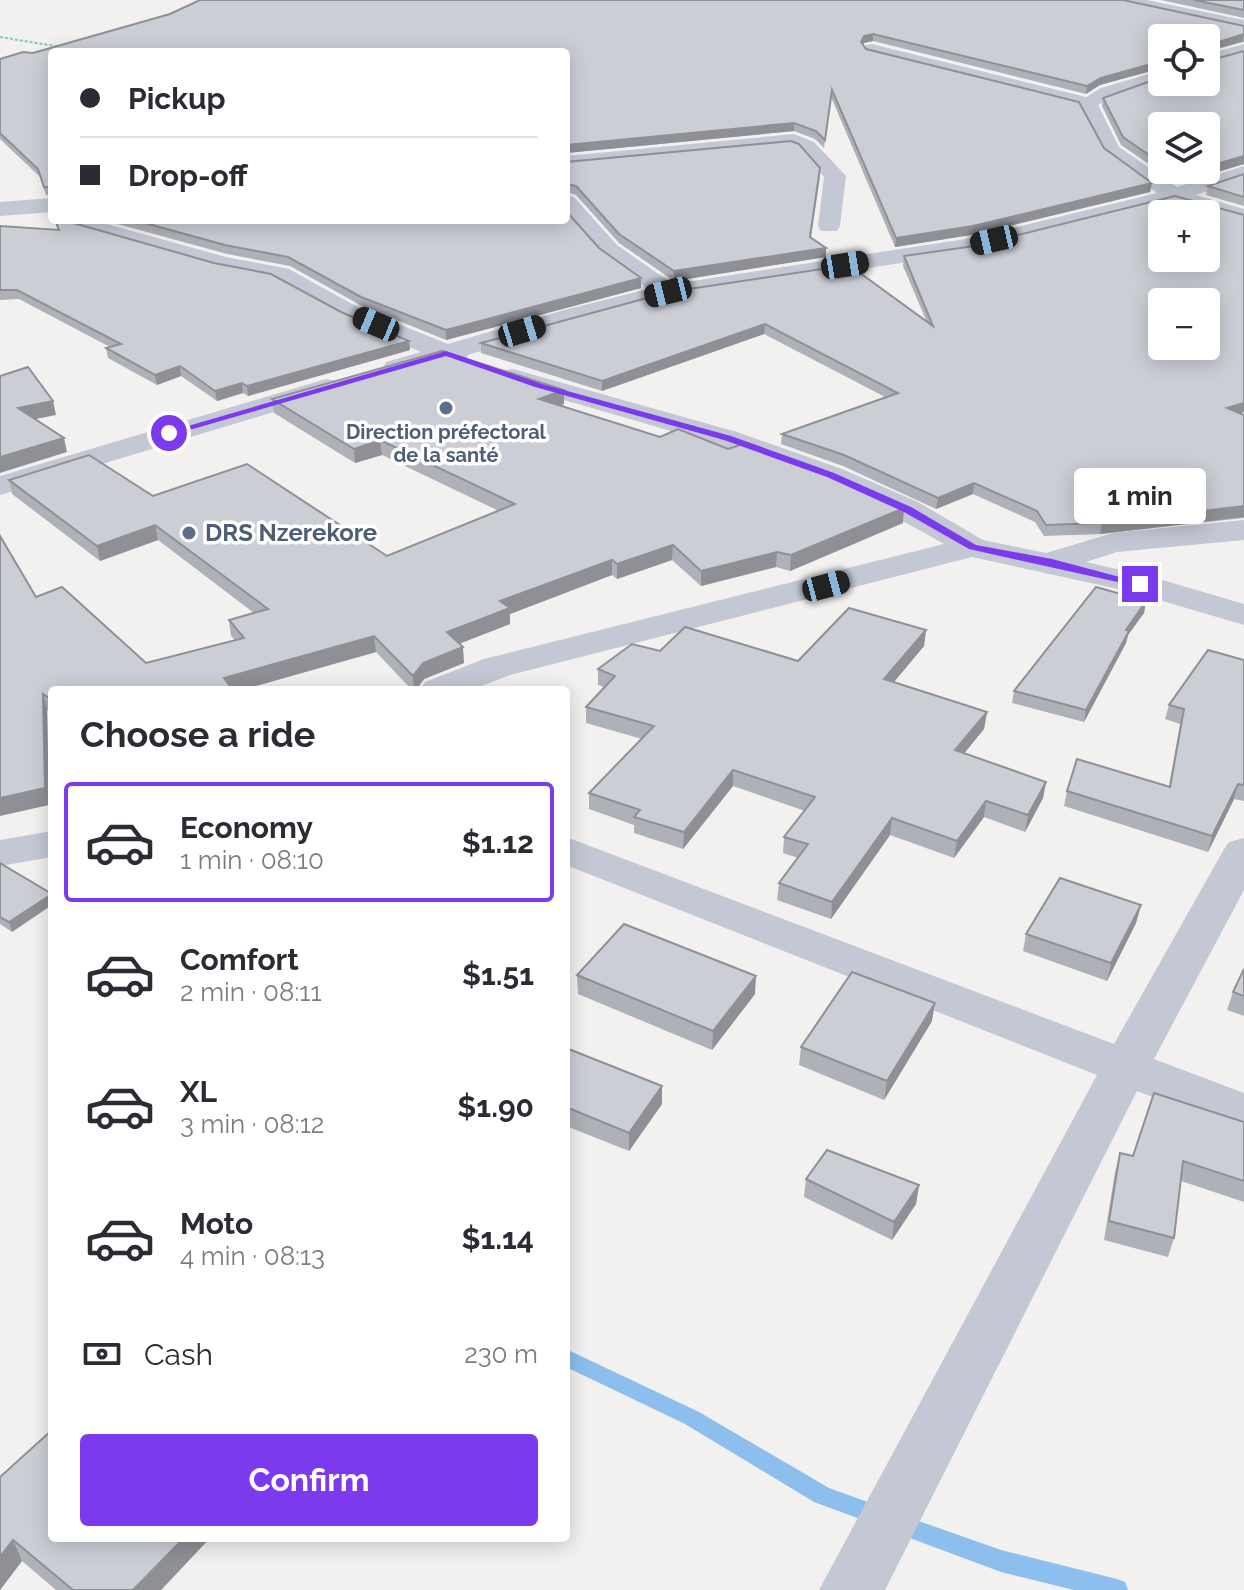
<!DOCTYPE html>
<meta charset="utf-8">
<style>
:root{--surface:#fff;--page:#f2f2f3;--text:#2b2b33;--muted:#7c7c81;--line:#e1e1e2;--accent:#7c3aed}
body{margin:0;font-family:Raleway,sans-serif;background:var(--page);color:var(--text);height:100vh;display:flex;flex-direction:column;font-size:30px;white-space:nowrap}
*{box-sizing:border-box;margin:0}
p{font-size:26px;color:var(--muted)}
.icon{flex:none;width:44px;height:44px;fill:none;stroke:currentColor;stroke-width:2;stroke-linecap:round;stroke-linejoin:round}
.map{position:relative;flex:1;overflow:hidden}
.details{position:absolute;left:48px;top:686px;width:522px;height:856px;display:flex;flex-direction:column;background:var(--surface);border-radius:8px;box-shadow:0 4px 20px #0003}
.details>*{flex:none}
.guide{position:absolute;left:48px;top:48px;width:522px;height:176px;border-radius:8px;box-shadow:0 4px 20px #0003;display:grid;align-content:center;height:176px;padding:0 32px;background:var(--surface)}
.controls{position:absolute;left:1148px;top:24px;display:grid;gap:16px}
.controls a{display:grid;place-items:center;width:72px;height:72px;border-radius:8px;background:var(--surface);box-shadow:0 4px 20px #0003;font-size:40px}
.end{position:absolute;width:36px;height:36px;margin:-18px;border:10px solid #7c3aed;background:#fff;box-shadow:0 0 0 4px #fff}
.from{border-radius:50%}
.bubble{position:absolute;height:56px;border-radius:8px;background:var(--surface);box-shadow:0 4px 20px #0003;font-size:26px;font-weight:700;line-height:56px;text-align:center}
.car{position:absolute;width:24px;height:48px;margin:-24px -12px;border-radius:10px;box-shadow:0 0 6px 2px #0007;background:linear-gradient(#222 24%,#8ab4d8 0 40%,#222 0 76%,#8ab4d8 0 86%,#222 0)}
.guide b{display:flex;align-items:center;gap:28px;height:76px;font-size:30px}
.guide b+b{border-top:2px solid var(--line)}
.guide i{width:20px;height:20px;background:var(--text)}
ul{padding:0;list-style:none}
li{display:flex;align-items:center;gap:24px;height:120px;margin:0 16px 12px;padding:0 16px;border:4px solid transparent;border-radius:8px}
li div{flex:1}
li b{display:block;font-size:30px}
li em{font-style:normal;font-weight:700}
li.current{border-color:var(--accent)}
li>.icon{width:72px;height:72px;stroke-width:1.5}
h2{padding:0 32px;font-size:36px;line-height:96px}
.pay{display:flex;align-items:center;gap:20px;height:88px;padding:0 32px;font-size:30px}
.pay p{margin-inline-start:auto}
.cta{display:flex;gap:16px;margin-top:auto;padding:16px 32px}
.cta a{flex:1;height:92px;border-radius:8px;background:var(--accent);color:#fff;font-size:32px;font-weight:700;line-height:92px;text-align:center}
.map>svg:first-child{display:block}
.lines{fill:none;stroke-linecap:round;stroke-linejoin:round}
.stream{fill:#8cbfed;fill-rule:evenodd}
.path{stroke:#76ceba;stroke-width:2;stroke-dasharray:3 2;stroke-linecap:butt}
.street{fill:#c4c8d5;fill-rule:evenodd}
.wall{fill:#afb1b8;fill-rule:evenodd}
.shaded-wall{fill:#8f9096}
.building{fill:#ccced6;stroke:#8f9096;stroke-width:2;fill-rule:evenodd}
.route{fill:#7c3aed}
.service-dot{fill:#5c6f8a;stroke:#fff;stroke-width:3}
.labels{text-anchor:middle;stroke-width:7;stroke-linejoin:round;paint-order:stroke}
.far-service-label{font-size:20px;font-weight:bold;fill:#4e5e75;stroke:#fff}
.service-label{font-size:24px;font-weight:bold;fill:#4e5e75;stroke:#fff;text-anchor:start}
</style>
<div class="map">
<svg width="1244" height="1590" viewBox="0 0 1244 1590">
<rect width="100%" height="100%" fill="#f2f1f0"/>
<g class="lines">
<g class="stream">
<path d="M 566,1349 L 699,1412 L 829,1488 L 887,1509 L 890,1516 L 887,1523 L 879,1526 L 814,1502 L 685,1424 L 566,1367 Z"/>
<path d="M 899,1514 L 1001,1550 L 1117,1579 L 1125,1582 L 1128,1590 L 1074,1590 L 1001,1572 L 891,1531 L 888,1524 L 891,1517 Z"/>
</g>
<path class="path" d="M 0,37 L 61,47"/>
<g class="street">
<path d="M 1116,0 L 1147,0 L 1244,20 L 1244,30 L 1124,5 Z"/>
<path d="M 872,44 L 1086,97 L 1101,88 L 1162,70 L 1162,81 L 1115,96 L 1098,105 L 1119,147 L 1177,187 L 1244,166 L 1244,179 L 1196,195 L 1244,209 L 1244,223 L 1173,202 L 972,252 L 668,299 L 581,321 L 468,355 L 465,363 C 457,365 454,363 446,362 C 425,362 408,379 386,374 L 383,368 L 386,362 L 421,352 L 343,319 L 273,280 L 216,269 L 59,225 L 56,220 L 92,220 L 226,257 L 289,269 L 361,309 L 448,344 L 564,310 L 648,289 L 601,255 L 566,215 L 566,195 L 574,197 L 617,245 L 673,284 L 972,238 L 1157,193 L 1104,154 L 1080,107 L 866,53 L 863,49 L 866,45 Z"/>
<path d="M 1244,44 L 1244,55 L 1206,66 L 1206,55 Z"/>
<path d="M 794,134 L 814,142 L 846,176 L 840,226 L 837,231 L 821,231 L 818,226 L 824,177 L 800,150 L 791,146 L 566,168 L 566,156 Z"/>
<path d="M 52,198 L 52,212 L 0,216 L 0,202 Z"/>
<path d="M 513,369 L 737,432 L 842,469 L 918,502 L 983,540 L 1046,553 L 1113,533 L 1244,520 L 1244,540 L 1117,552 L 1086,562 L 1152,577 L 1244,604 L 1244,625 L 1132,592 L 972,557 L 510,675 L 471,690 L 420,690 L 425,682 L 484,659 L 944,544 C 808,464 654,426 503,383 L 499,377 L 503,371 Z"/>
<path d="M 326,379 L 336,381 L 340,387 L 336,393 L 0,495 L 0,476 Z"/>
<path d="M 52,831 L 52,857 L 0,866 L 0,840 Z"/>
<path d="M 566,837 L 1114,1044 L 1223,851 L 1229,842 L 1244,838 L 1244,890 L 1154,1059 L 1244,1093 L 1244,1132 L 1137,1091 L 885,1590 L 819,1590 L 1097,1075 L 566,865 Z"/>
</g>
</g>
<g class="wall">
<path d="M 1161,0 L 1244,0 L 1244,18 Z"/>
<path d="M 1124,1 L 1244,26 L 1244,42 L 1206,52 L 1206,38 L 1162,38 L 1162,68 L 1100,85 L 1086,94 L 873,41 L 864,43 L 863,45 L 866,49 L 1104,148 L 1152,183 L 1150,192 L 971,235 L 895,247 L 831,97 L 824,148 L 815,139 L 794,131 L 566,153 L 566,52 L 52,196 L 46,195 L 40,177 L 0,139 L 0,59 L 33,53 Z"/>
<path d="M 1244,51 L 1244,164 L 1178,184 L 1121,145 L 1102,106 L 1103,98 L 1162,77 L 1162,82 L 1206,82 L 1206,60 L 1208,61 ZM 1162,126 L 1206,126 L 1206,170 L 1162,170 Z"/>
<path d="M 566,162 L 820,177 L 811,237 L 826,257 L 674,281 L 619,243 L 576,195 L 567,192 Z"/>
<path d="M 1244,174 L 1244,206 L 1206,195 L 1208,186 Z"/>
<path d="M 1244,215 L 1244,412 L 1241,413 L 1244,415 L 1244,518 L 1100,534 L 1044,536 L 1035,522 L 973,494 L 936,509 L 843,466 L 781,444 L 782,434 L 885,397 L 764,334 L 602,391 L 481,353 L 481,343 L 669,292 L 926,320 L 903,266 L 904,256 Z"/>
<path d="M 55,220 L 341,312 L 409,341 L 410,350 L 248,396 L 243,393 L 217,401 L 181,376 L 157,385 L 108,358 L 106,348 L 110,347 L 19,299 L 0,300 L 0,226 L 58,230 Z"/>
<path d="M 103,220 L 566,220 L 599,248 L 641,288 L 446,340 L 362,306 L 290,266 L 227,254 Z"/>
<path d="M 564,390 L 564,404 L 561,405 L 903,523 L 790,571 L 776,567 L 701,586 L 672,560 L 617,579 L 612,575 L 510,614 L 510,624 L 459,644 L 464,663 L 424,679 L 416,690 L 412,690 L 376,652 L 242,690 L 52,690 L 52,714 L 47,710 L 49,805 L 36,597 L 146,663 L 235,640 L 231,636 L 229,620 L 254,613 L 158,540 L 100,561 L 12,494 L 9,480 L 153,496 L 387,556 L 499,511 L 382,455 L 355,463 L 274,413 L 272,399 Z"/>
<path d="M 1146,601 L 1144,613 L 1128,635 L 1126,643 L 1084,722 L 1012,703 L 1014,691 Z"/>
<path d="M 926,630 L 924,646 L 894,682 L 987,712 L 984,729 L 964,753 L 1046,782 L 1043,798 L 1025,832 L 984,817 L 954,858 L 890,835 L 831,919 L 777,900 L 779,883 L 798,858 L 783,853 L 784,837 L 805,811 L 733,786 L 683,849 L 634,833 L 634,825 L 589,809 L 589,793 L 642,739 L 586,723 L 586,707 L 604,687 L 598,685 L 598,669 L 660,651 L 798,661 Z"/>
<path d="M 1244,660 L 1244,801 L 1234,799 L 1208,852 L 1064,806 L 1067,791 L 1169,786 L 1180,724 L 1165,719 L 1169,705 Z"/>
<path d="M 0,863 L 12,932 L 0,924 Z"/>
<path d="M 1141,905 L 1136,923 L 1107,981 L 1023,951 L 1026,934 Z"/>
<path d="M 1244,969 L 1244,1016 L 1227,1010 L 1233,992 Z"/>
<path d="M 577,975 L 755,994 L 712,1050 L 578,994 Z"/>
<path d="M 932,1021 L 884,1100 L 799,1065 L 801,1047 Z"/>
<path d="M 566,1048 L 662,1104 L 629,1151 L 566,1126 Z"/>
<path d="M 1244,1122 L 1244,1202 L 1181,1181 L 1174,1238 L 1168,1257 L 1104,1240 L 1115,1172 L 1120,1153 L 1133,1156 Z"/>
<path d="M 806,1179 L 919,1185 L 916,1204 L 892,1240 L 804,1197 Z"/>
<path d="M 0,1477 L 52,1538 L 210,1538 L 161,1590 L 56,1590 L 22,1561 L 0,1590 Z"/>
</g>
<g class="shaded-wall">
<path d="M 873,34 L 873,41 L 864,43 L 860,49 L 861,42 L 864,36 Z"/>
<path d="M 1244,34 L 1243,41 L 1206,52 L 1206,46 Z"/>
<path d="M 1162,61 L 1162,68 L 1100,85 L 1086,94 L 1087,86 L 1101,78 Z"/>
<path d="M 794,123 L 794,131 L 566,153 L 566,145 Z"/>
<path d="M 1244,156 L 1244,164 L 1178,184 L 1179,175 L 1197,170 L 1206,170 L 1206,167 Z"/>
<path d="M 1152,183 L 1150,192 L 971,235 L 895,247 L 896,238 Z"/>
<path d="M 826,248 L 826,257 L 674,281 L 674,271 Z"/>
<path d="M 641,278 L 641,288 L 446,340 L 446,330 Z"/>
<path d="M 765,324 L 764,334 L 602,391 L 602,381 Z"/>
<path d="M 409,341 L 410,350 L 248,396 L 247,386 Z"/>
<path d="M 180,366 L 181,376 L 157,385 L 155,375 Z"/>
<path d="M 242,383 L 243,393 L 217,401 L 215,391 Z"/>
<path d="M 564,390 L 564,404 L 540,413 L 539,399 Z"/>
<path d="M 53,401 L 56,415 L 21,422 L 18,408 Z"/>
<path d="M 1244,403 L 1244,412 L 1224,419 L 1227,408 Z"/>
<path d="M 64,438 L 67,452 L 0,473 L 0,457 Z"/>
<path d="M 380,440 L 382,455 L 355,463 L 354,449 Z"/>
<path d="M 974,483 L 973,494 L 936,509 L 938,498 Z"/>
<path d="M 1244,506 L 1244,517 L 1100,534 L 1102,523 Z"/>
<path d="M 904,508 L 903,523 L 790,571 L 791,555 Z"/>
<path d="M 155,525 L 158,540 L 100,561 L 97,546 Z"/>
<path d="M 673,545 L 672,560 L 617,579 L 617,564 Z"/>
<path d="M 777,552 L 776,567 L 701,586 L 701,571 Z"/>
<path d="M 612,560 L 612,575 L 510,614 L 510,624 L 448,648 L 447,632 L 500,601 Z"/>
<path d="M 1146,601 L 1144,613 L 1128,635 L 1126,643 L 1084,722 L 1086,710 L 1126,630 Z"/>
<path d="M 926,630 L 924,646 L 883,695 L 884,679 Z"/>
<path d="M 374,636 L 376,652 L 242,690 L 226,690 L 224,678 Z"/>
<path d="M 463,647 L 464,663 L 424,679 L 416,690 L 414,690 L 413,676 L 423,663 Z"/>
<path d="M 43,694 L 47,710 L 49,805 L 0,816 L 0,798 Z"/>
<path d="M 987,712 L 984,729 L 953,767 L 955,750 Z"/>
<path d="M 733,770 L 733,786 L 683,849 L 684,832 Z"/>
<path d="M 1046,782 L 1043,798 L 1025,832 L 1028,815 Z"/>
<path d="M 1238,784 L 1234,799 L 1208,852 L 1212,836 Z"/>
<path d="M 986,801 L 984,817 L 954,858 L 957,841 Z"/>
<path d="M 892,818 L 890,835 L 831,919 L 832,902 Z"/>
<path d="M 52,894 L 52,905 L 12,932 L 9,922 Z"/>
<path d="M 1141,905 L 1136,923 L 1107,981 L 1111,963 Z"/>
<path d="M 756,976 L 755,994 L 712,1050 L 713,1031 Z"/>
<path d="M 935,1003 L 932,1021 L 884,1100 L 887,1081 Z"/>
<path d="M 662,1086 L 662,1104 L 629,1151 L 629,1133 Z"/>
<path d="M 919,1185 L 916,1204 L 892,1240 L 894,1222 Z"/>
<path d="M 184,1538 L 210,1538 L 161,1590 L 133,1590 Z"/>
<path d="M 13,1540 L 22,1561 L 0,1590 L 0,1557 Z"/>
</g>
<g class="building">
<path d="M 200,0 L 1123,0 L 1244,26 L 1244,34 L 1206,46 L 1206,38 L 1162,38 L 1162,61 L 1101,78 L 1087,86 L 873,34 L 864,36 L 861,42 L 866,49 L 1079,102 L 1104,148 L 1152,183 L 973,226 L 896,238 L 832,90 L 825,140 L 816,131 L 794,123 L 566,145 L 566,52 L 52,52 L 52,187 L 44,187 L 38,169 L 0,133 L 0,59 L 23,52 L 33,53 L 170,14 Z"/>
<path d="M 1194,0 L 1244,0 L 1244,10 Z"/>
<path d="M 1244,51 L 1244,156 L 1206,167 L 1206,126 L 1162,126 L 1162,164 L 1123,137 L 1103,98 L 1162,77 L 1162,82 L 1206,82 L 1206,60 L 1208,61 Z"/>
<path d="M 791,141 L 799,144 L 820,168 L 810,237 L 826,248 L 674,271 L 619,234 L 576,186 L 566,184 L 566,162 Z"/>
<path d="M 1172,170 L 1197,170 L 1179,175 Z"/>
<path d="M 1244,174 L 1244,197 L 1208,186 Z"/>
<path d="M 1175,196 L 1244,215 L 1244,403 L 1227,408 L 1244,415 L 1244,506 L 1102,523 L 1046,525 L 1037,511 L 974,483 L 938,498 L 844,455 L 782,434 L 898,393 L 765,324 L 602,381 L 481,343 L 669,292 L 849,265 L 933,326 L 904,256 L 974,246 ZM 1162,214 L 1206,214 L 1206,258 L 1162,258 ZM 1162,302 L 1206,302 L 1206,346 L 1162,346 Z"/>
<path d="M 566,211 L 599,248 L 641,278 L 446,330 L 361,297 L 288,257 L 225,245 L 134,220 L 566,220 Z"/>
<path d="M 55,220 L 63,220 L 214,263 L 271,274 L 341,312 L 409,341 L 247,386 L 242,383 L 215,391 L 180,366 L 155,375 L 106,348 L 121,344 L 17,290 L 0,290 L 0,226 L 59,230 Z"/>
<path d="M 442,351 L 564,390 L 539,399 L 660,437 L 678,429 L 728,449 L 746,443 L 820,469 L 904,508 L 791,555 L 777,552 L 701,571 L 673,545 L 617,564 L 612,560 L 500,601 L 510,608 L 447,632 L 463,647 L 423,663 L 413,676 L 374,636 L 224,678 L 233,690 L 52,690 L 52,700 L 43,694 L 45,788 L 0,798 L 0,536 L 36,597 L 62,587 L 146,663 L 244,638 L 229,620 L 268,609 L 155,525 L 97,546 L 9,480 L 89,455 L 153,496 L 247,464 L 387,556 L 515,504 L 380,440 L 354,449 L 272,399 Z"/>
<path d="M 28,367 L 53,401 L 18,408 L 64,438 L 0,457 L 0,376 Z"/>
<path d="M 1096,587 L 1146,601 L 1126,630 L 1129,631 L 1086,710 L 1014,691 Z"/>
<path d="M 849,608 L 926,630 L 884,679 L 987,712 L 955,750 L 1046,782 L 1028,815 L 986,801 L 957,841 L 892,818 L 832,902 L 779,883 L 808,844 L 784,837 L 815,797 L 733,770 L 684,832 L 634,817 L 640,810 L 589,793 L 654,726 L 586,707 L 615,676 L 598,669 L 632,644 L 660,651 L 685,627 L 798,661 Z"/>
<path d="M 1208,650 L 1244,660 L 1244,785 L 1238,784 L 1212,836 L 1067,791 L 1077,759 L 1170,787 L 1184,709 L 1169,705 Z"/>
<path d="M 0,863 L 52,894 L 9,922 L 0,917 Z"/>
<path d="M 1060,878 L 1141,905 L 1111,963 L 1026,934 Z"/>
<path d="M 624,924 L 756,976 L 713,1031 L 577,975 Z"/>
<path d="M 1244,969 L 1244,996 L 1233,992 Z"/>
<path d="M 852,972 L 935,1003 L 887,1081 L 801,1047 Z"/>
<path d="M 566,1048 L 662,1086 L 629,1133 L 566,1107 Z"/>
<path d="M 1154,1093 L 1244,1122 L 1244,1181 L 1183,1161 L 1174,1238 L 1109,1221 L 1120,1153 L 1133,1156 Z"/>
<path d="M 827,1150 L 919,1185 L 894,1222 L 806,1179 Z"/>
<path d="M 52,1430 L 52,1538 L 184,1538 L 133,1590 L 73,1590 L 13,1540 L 0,1557 L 0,1477 Z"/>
</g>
<path class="route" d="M 446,351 L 542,384 L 731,436 L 834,473 L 911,507 L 976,545 L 1052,559 L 1146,584 L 1140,587 L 969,549 L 904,512 L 827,477 L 724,440 L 535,387 L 446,356 L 172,435 L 164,433 Z"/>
<g class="service-dot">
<circle cx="446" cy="408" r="8"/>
<circle cx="189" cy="533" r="8"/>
</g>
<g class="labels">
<g class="far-service-label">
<text x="446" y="439">Direction préfectoral<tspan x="446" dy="23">de la santé</tspan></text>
</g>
<g class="service-label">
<text x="205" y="541">DRS Nzerekore</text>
</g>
</g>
</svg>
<div class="controls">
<a><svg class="icon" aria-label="locate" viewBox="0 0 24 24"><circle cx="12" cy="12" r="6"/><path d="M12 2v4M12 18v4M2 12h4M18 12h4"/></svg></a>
<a><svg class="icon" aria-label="layers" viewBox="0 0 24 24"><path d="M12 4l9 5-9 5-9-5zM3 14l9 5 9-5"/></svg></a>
<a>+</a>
<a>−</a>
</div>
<i class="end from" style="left:169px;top:433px"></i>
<i class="end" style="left:1140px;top:584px"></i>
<div class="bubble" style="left:1074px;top:468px;width:132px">1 min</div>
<i class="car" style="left:994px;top:240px;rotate:257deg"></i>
<i class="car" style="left:845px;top:265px;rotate:81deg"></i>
<i class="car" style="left:668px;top:292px;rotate:256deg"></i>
<i class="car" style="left:376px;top:324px;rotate:293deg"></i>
<i class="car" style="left:522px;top:331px;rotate:73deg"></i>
<i class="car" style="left:826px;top:586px;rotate:75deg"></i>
<div class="guide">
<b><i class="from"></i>Pickup</b>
<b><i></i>Drop-off</b>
</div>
<section class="details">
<h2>Choose a ride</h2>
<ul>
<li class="current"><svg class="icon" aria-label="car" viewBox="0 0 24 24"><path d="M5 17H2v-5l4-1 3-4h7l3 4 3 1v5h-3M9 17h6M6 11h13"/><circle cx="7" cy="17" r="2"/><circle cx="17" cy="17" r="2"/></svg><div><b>Economy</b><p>1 min · 08:10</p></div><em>$1.12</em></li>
<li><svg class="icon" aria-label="car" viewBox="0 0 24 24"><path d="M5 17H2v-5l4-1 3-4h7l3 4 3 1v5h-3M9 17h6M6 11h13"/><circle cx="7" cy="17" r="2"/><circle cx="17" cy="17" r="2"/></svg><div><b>Comfort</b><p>2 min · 08:11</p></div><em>$1.51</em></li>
<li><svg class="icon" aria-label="car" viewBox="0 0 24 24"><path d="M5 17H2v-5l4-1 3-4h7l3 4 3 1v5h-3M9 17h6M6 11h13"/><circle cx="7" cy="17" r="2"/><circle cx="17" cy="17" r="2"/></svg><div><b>XL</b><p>3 min · 08:12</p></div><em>$1.90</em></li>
<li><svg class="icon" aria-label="car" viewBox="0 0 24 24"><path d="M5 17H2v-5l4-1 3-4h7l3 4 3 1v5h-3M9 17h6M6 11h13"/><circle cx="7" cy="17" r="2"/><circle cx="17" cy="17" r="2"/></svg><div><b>Moto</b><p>4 min · 08:13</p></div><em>$1.14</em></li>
</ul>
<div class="pay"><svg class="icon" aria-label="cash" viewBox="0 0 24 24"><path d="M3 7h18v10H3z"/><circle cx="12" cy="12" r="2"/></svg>Cash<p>230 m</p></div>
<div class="cta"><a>Confirm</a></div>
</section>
</div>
